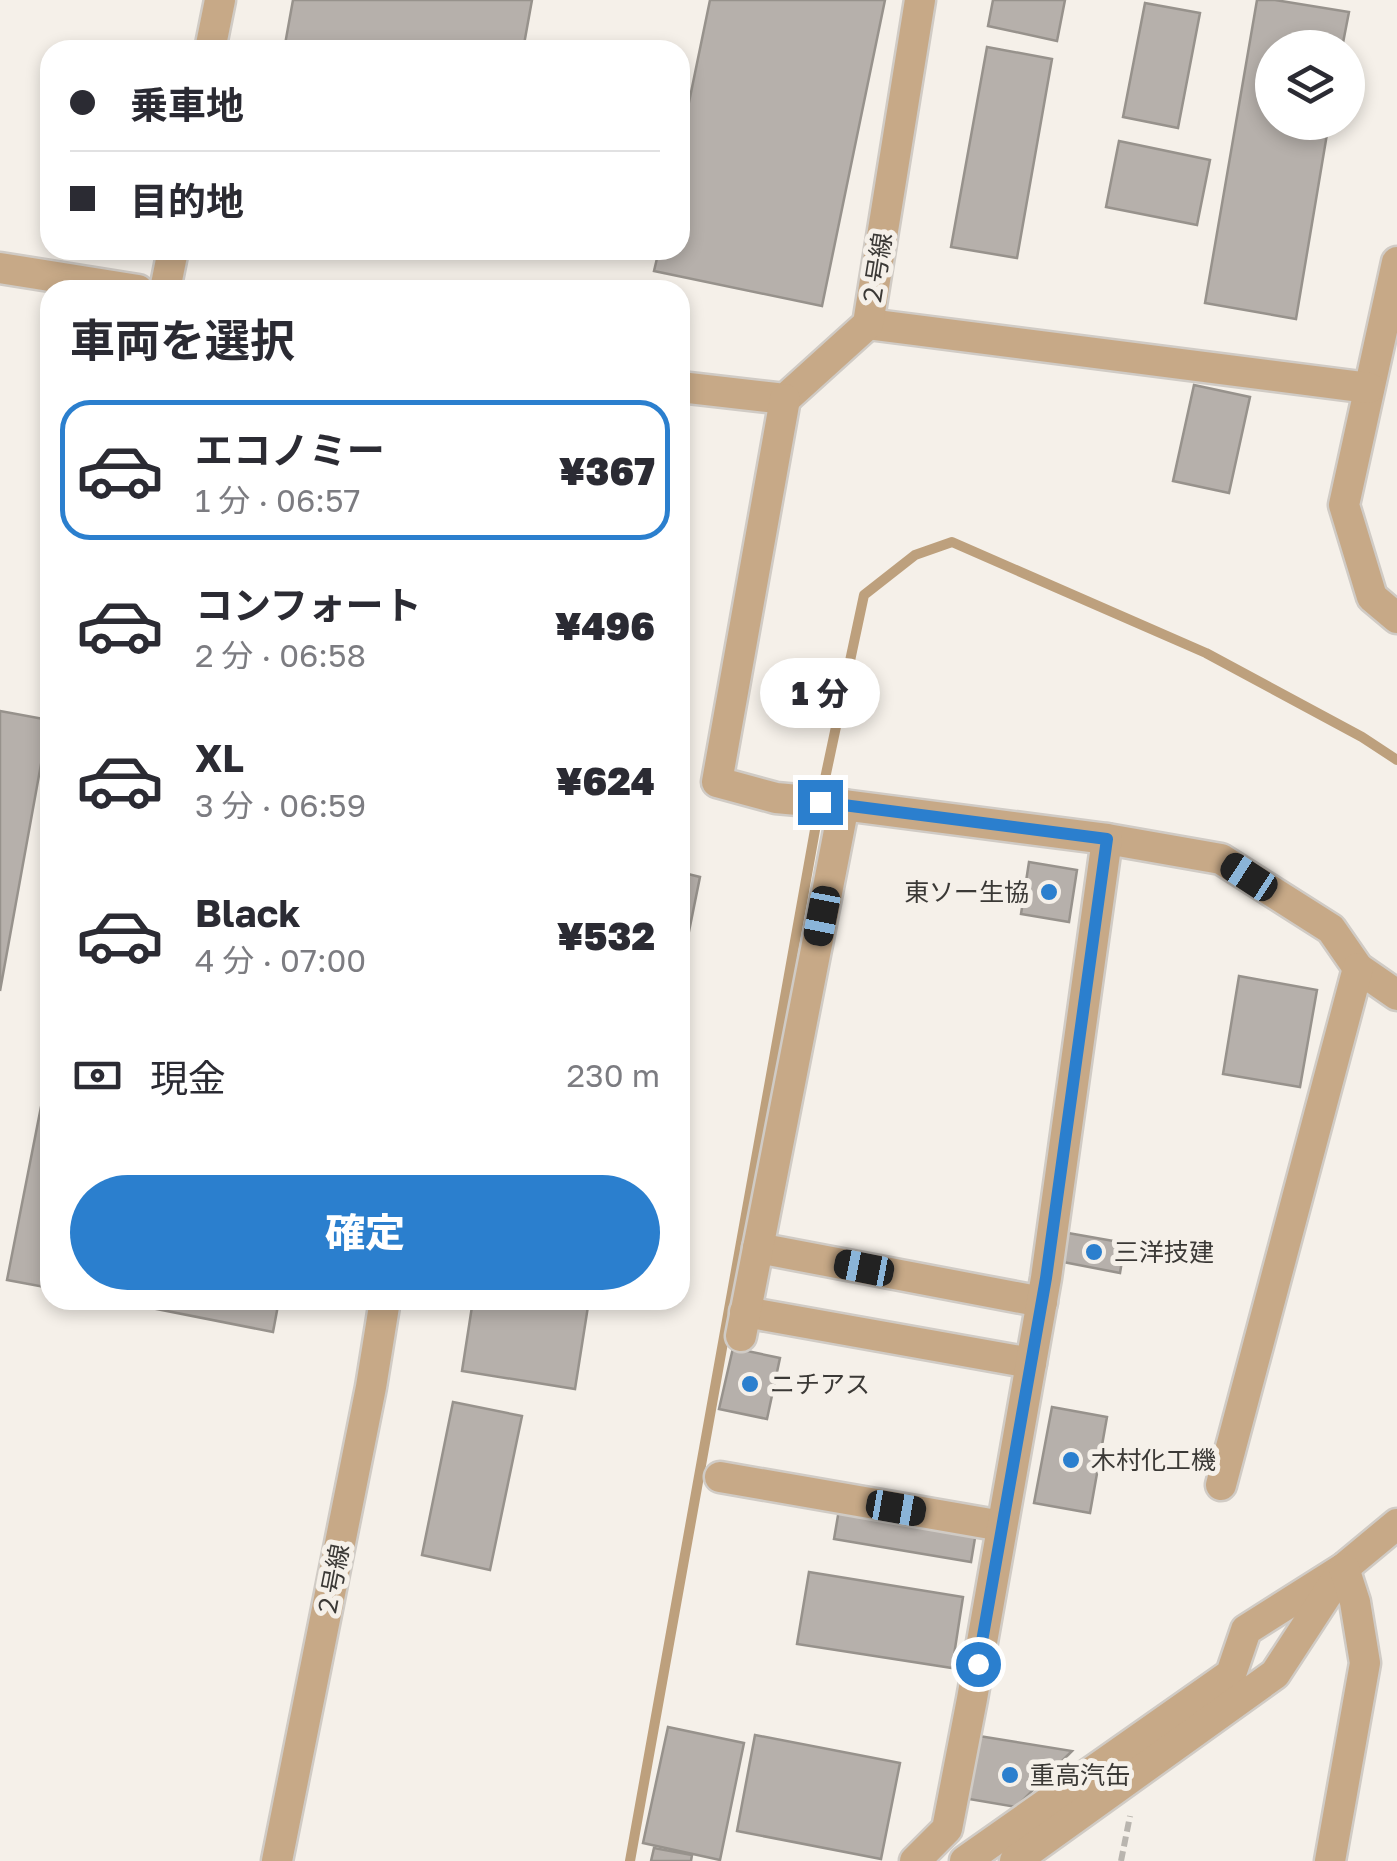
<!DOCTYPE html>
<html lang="ja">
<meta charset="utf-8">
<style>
:root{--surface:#fff;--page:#f7f7f7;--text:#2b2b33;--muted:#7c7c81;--line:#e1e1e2;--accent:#2b7fce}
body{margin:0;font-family:"Golos Text","Noto Sans JP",sans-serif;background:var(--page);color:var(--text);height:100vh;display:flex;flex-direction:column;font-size:38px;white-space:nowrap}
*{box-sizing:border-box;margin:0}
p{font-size:32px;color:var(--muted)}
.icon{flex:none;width:55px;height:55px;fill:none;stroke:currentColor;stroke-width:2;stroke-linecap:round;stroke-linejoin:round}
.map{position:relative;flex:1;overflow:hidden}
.drawer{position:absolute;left:40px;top:280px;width:650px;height:1030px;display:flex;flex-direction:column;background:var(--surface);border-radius:30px;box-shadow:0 5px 15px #0003}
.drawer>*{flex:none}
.top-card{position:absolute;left:40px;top:40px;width:650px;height:220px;border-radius:30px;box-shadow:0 5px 15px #0003;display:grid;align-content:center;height:220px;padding:0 30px;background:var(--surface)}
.fabs{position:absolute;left:1255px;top:30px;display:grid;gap:20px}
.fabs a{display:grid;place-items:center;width:110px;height:110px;border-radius:50%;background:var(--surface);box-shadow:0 5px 15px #0003;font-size:50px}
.end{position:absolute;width:45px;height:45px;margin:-22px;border:12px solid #2b7fce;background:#fff;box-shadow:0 0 0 5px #fff}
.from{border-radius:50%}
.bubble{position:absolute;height:70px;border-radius:35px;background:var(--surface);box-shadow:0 5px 15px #0003;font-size:32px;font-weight:800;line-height:70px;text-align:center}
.car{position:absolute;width:30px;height:60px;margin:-30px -15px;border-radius:12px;box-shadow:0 0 8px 2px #0007;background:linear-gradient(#222 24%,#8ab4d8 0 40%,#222 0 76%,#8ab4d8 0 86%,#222 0)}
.top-card b{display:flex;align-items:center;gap:35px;height:95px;font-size:38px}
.top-card b+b{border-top:2px solid var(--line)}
.top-card i{width:25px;height:25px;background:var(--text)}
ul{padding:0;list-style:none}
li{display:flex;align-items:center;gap:30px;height:140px;margin:0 20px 15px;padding:0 10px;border:5px solid transparent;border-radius:30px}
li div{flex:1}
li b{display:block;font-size:38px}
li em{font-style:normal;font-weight:800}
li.current{border-color:var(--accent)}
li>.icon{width:90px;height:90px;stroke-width:1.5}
h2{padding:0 30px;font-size:45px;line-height:120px}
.pay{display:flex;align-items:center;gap:25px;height:110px;padding:0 30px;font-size:38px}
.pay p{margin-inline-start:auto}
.action{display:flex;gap:20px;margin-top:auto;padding:20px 30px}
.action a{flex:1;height:115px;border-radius:60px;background:var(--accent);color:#fff;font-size:40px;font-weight:800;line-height:115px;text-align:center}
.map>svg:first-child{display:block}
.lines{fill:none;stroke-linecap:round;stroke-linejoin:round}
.stream{stroke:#bda07d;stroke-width:10}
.building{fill:#b6b0ab;stroke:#97928c;stroke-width:2.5}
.minor-casing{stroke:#d0cbc5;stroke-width:35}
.path{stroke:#b9b5af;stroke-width:6;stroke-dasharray:10 5;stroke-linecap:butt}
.minor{stroke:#c7a987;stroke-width:30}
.route{stroke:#2b7fce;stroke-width:12}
.poi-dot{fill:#2b7fce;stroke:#f5f0e9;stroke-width:4}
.labels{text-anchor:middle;stroke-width:10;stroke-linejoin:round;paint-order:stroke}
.street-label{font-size:25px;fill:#3b3936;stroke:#f5f0e9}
.poi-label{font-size:25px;fill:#3b3936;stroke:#f5f0e9;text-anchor:start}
</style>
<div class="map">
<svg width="1397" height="1861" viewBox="0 0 1397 1861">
<rect width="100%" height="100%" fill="#f5f0e9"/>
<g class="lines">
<path class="stream" d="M 630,1861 L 820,802 L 864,595 L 915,555 L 952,542 L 1206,653 L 1362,737 L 1397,760"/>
</g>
<g class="building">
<path d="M 293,0 L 532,0 L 523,50 L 284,50 Z"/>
<path d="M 710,0 L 885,0 L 822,306 L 654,271 L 659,250 L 680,250 L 680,146 Z"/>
<path d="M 993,0 L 1065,0 L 1057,41 L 988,26 Z"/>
<path d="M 1257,0 L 1275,0 L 1349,12 L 1342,48 L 1272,48 L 1272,122 L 1329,122 L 1296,319 L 1205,303 Z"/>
<path d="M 1145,3 L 1200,13 L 1178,128 L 1123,117 Z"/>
<path d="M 987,47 L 1052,59 L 1017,258 L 951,247 Z"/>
<path d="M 1119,141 L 1210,160 L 1197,225 L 1106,207 Z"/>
<path d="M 1194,385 L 1250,397 L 1229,493 L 1173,481 Z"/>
<path d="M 0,711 L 49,720 L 0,991 Z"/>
<path d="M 1029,862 L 1077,870 L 1069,922 L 1021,914 Z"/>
<path d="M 680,872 L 700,877 L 680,976 Z"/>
<path d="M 1239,976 L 1317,990 L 1300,1087 L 1223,1074 Z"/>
<path d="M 50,1061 L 50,1288 L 7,1280 Z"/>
<path d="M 1068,1233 L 1125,1243 L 1120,1273 L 1063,1262 Z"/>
<path d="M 111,1300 L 279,1300 L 273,1332 Z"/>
<path d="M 473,1300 L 589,1300 L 575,1389 L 462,1371 Z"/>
<path d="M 733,1348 L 780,1358 L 767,1419 L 719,1409 Z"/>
<path d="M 453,1402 L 522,1416 L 490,1570 L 422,1555 Z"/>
<path d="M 1052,1407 L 1107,1417 L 1090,1513 L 1034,1503 Z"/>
<path d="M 842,1492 L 979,1514 L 971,1562 L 834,1539 Z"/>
<path d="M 809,1572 L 963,1597 L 952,1668 L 797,1644 Z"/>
<path d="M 668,1727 L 744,1743 L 720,1860 L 643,1843 Z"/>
<path d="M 755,1735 L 900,1763 L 881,1859 L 737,1831 Z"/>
<path d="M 979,1736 L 1072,1751 L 1016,1807 L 969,1799 Z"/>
<path d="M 654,1848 L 692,1855 L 691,1861 L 651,1861 Z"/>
</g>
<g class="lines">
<g class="minor-casing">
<g id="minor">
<path d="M 210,50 L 220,0"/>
<path d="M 1397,262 L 1344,505 L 1372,597 L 1397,618"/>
<path d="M 0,268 L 138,290"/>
<path d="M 165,290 L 173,250"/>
<path d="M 868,324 L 1369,388"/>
<path d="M 680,387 L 785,399 L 868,324 L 920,0"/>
<path d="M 785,399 L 717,782 L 776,798 L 820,802 L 1107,839 L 1221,859 L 1331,929 L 1358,968 L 1397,995"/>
<path d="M 758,1248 L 1042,1302"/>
<path d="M 745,1312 L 1031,1363"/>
<path d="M 741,1336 L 844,805"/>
<path d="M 720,1477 L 1002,1526"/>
<path d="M 1221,1485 L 1358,968"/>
<path d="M 277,1861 L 371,1387 L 385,1300"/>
<path d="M 915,1861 L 947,1829 L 972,1699 L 1046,1278 L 1107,839"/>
<path d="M 965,1861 L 1231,1674 L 1246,1630 L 1344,1568 L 1397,1524"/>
<path d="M 1015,1861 L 1275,1674 L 1337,1579"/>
<path d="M 1330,1861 L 1365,1663 L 1355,1602 L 1344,1568"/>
</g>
</g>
<path class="path" d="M 1121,1861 L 1130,1816"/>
<use href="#minor" class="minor"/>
</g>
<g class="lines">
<path class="route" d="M 820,802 L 1107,839 L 1046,1278 L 978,1664"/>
</g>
<g class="poi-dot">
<circle cx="1049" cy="892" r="10"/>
<circle cx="1094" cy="1252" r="10"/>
<circle cx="750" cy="1384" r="10"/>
<circle cx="1071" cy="1460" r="10"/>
<circle cx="1010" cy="1775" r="10"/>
</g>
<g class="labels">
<g class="street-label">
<text transform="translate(877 270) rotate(-81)" y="9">２号線</text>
<text transform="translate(333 1581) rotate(-79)" y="9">２号線</text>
</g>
<g class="poi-label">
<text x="1029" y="901" text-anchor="end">東ソー生協</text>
<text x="1114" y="1261">三洋技建</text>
<text x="770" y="1393">ニチアス</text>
<text x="1091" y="1469">木村化工機</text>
<text x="1030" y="1784">重高汽缶</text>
</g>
</g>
</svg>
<div class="fabs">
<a><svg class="icon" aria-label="layers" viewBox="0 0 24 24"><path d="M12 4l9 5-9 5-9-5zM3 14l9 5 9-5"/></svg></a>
</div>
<i class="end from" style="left:978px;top:1664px"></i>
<i class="end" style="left:820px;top:802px"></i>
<div class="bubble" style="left:760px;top:658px;width:120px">1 分</div>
<i class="car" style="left:1249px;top:877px;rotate:303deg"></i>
<i class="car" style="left:822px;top:916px;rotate:191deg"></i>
<i class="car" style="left:864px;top:1268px;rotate:281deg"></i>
<i class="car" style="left:896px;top:1508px;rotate:100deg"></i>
<div class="top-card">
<b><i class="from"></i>乗車地</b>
<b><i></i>目的地</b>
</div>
<section class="drawer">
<h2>車両を選択</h2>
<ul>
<li class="current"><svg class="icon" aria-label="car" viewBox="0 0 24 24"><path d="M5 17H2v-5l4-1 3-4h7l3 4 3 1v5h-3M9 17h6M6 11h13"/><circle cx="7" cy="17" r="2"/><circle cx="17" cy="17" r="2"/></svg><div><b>エコノミー</b><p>1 分 · 06:57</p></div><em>¥367</em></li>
<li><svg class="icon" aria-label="car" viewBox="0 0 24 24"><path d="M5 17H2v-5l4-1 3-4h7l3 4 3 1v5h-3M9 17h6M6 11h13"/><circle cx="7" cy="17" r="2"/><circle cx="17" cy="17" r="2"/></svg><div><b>コンフォート</b><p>2 分 · 06:58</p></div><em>¥496</em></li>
<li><svg class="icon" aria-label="car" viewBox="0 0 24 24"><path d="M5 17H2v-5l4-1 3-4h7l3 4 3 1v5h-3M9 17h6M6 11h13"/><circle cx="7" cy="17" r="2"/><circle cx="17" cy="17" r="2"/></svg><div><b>XL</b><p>3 分 · 06:59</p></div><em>¥624</em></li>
<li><svg class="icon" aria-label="car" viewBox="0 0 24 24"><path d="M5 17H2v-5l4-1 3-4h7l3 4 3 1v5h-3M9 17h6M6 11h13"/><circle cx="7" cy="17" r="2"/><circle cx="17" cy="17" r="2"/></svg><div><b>Black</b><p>4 分 · 07:00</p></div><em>¥532</em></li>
</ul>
<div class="pay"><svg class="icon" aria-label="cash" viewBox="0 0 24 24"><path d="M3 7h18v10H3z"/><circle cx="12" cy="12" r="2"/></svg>現金<p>230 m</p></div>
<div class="action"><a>確定</a></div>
</section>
</div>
